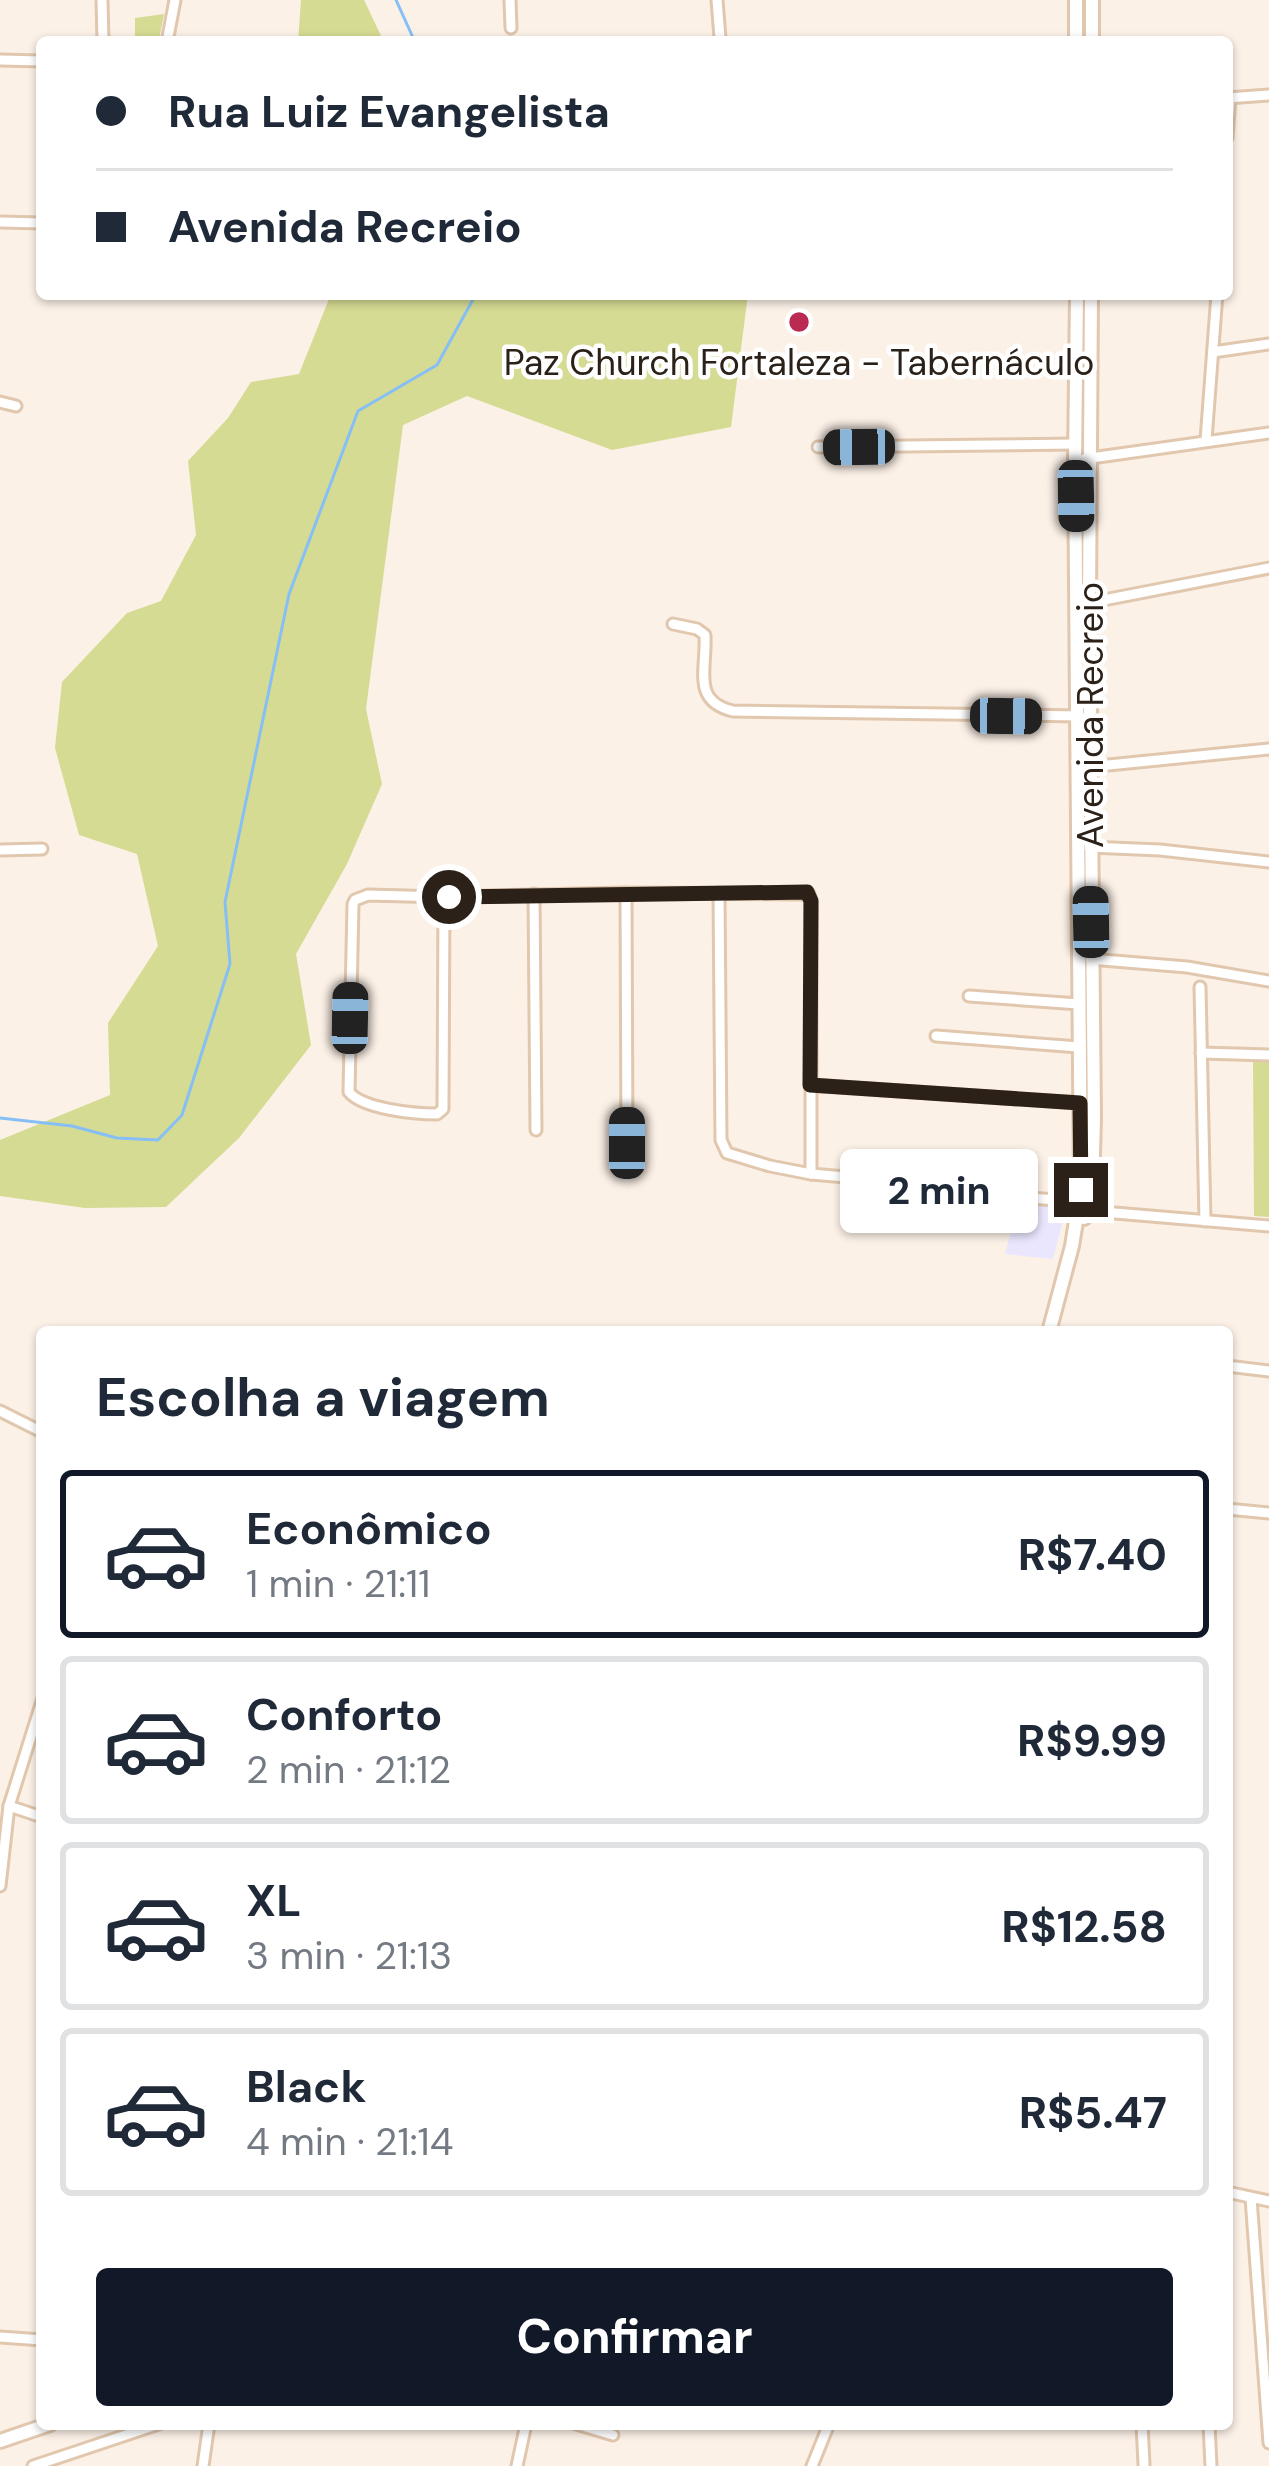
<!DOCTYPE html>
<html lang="pt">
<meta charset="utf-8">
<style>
:root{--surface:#fff;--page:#f6f6f7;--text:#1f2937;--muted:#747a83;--line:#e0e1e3;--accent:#111827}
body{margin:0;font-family:"DM Sans",sans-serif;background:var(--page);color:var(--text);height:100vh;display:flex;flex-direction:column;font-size:45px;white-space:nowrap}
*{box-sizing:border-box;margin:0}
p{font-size:39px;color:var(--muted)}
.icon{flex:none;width:66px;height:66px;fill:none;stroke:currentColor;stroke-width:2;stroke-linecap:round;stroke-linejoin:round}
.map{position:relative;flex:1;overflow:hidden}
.drawer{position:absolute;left:36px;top:1326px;width:1197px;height:1104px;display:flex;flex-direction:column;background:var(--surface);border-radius:12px;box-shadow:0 3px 9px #0004}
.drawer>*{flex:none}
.hud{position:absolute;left:36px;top:36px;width:1197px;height:264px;border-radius:12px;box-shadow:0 3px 9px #0004;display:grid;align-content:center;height:264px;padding:0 60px;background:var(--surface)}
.end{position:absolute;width:54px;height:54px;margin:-27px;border:15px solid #2b2118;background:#fff;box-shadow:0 0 0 6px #fff}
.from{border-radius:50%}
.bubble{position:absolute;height:84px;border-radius:12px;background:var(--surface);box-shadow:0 3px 9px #0004;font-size:39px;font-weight:700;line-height:84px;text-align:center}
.car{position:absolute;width:36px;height:72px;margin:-36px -18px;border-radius:15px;box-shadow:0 0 9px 3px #0007;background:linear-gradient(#222 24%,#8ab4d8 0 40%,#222 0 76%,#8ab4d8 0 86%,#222 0)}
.hud b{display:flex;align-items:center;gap:42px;height:114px;font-size:45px}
.hud b+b{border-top:3px solid var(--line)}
.hud i{width:30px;height:30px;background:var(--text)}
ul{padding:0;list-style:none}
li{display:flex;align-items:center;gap:36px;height:168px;margin:0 24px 18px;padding:0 36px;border:6px solid var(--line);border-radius:12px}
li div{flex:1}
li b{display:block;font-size:45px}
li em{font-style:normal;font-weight:700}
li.current{border-color:var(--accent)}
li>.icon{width:108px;height:108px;stroke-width:1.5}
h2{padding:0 60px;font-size:54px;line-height:144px}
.button{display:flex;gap:24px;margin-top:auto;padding:24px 60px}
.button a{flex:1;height:138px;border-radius:12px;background:var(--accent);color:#fff;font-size:48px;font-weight:700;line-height:138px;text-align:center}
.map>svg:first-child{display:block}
.medical{fill:#e9e6fd}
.green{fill:#d5db92}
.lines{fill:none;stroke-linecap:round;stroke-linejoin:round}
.stream{stroke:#86bff5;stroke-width:3}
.street-casing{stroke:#e1c7ae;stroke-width:15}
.secondary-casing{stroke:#e1c7ae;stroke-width:18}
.street{stroke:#fff;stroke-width:9}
.secondary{stroke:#fff;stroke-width:12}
.route{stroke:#2b2118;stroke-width:15}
.poi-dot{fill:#ba2a53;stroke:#fff;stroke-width:4.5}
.labels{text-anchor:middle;stroke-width:9;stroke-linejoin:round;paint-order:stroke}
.poi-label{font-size:36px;fill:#2b2118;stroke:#fff}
.street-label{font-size:36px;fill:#2b2118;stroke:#fff}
</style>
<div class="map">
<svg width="1269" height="2466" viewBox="0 0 1269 2466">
<rect width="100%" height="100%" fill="#fcf1e7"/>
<path class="medical" d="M 1019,1201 L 1067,1204 L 1053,1259 L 1005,1254 Z"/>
<g class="green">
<path d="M 301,0 L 364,0 L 384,42 L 298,42 Z"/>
<path d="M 164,14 L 159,39 L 135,38 L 135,18 Z"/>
<path d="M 331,294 L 748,294 L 731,427 L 612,450 L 467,396 L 403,425 L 366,709 L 382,784 L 347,864 L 296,954 L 311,1045 L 239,1138 L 166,1207 L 85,1208 L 0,1196 L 0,1140 L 110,1095 L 108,1023 L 158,946 L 137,854 L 79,835 L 55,748 L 62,682 L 127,613 L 161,601 L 196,535 L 188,461 L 228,418 L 251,382 L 299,374 Z"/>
<path d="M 1253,1058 L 1269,1059 L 1269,1217 L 1254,1216 Z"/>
</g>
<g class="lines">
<g class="stream">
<path d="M 396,0 L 415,42"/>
<path d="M 0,1118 L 72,1126 L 117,1138 L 158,1140 L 182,1115 L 230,964 L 225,902 L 289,594 L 358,411 L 437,365 L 476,294"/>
</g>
<g class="street-casing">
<g id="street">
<path d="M 102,0 L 103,42"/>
<path d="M 510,0 L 511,28"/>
<path d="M 717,0 L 720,38"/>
<path d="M 167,42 L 175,0"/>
<path d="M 0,60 L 42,61"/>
<path d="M 1227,98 L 1269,95"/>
<path d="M 1227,138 L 1230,98"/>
<path d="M 0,222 L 42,223"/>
<path d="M 1213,352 L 1269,344"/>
<path d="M 0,402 L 16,406"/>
<path d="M 1206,440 L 1217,294"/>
<path d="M 818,447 L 1075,444"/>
<path d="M 1084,459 L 1269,433"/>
<path d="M 1083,604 L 1269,568"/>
<path d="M 673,624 L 697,629 L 705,635 C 707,669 691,701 733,711 L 1080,716"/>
<path d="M 1078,768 L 1269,749"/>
<path d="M 1089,847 L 1160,850 L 1269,862"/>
<path d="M 0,850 L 42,849"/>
<path d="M 626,893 L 627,1143"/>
<path d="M 719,893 L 721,1140 L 727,1153 L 770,1166 L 811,1174 L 961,1187"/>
<path d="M 534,894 L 536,1130"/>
<path d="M 444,897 L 368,895 L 355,900 L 353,904 L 349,1092 C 363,1109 414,1114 437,1114 L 443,1109 L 444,897 L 626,893 L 809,894 L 811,901 L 811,1174"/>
<path d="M 1090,959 L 1187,967 L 1269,981"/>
<path d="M 1200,987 L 1205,1221"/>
<path d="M 969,996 L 1079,1004"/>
<path d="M 936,1036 L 1079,1047"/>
<path d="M 1201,1053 L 1269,1055"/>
<path d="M 810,1085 L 1080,1103"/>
<path d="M 1018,1197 L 1081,1202"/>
<path d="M 1089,1207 L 1103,1212 L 1269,1226"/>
<path d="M 1227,1366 L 1269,1371"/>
<path d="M 0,1411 L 42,1432"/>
<path d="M 1227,1509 L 1269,1513"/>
<path d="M 9,1806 L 42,1817"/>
<path d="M 0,1886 L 9,1806 L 42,1701"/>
<path d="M 1227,2192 L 1269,2201"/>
<path d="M 1251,2198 L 1269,2443"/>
<path d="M 0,2337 L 42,2340"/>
<path d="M 576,2424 L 613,2435"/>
<path d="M 1142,2424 L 1144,2464"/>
<path d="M 1209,2424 L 1211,2466"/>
<path d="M 33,2466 L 159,2424"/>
<path d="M 203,2466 L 209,2424"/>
<path d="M 517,2466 L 526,2424"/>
<path d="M 812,2466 L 829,2424"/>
</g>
</g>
<g class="secondary-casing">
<g id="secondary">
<path d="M 1076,0 L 1076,42"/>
<path d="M 1092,0 L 1092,42"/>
<path d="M 1084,1218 L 1092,1189 L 1094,1118 L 1089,603 L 1091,294"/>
<path d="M 1049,1332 L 1072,1246 L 1081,1190 L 1075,460 L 1077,294"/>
<path d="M 0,2441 L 50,2424"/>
</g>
</g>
<use href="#street" class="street"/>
<use href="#secondary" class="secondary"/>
</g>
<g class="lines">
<path class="route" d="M 449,897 L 807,892 L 811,901 L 810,1085 L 1080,1103 L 1081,1190"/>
</g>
<circle class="poi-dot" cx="799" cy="322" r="12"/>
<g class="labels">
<g class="poi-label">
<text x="799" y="375">Paz Church Fortaleza - Tabernáculo</text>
</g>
<g class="street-label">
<text transform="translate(1090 715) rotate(-90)" y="13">Avenida Recreio</text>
</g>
</g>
</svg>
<i class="end from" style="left:449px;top:897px"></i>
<i class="end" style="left:1081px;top:1190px"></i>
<div class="bubble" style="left:840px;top:1149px;width:198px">2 min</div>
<i class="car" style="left:859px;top:447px;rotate:269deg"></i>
<i class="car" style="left:1076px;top:496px;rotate:179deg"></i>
<i class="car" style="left:1006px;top:716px;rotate:91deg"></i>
<i class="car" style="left:1091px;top:922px;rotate:359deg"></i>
<i class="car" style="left:350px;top:1018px;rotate:1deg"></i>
<i class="car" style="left:627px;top:1143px;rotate:0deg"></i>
<div class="hud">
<b><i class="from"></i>Rua Luiz Evangelista</b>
<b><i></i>Avenida Recreio</b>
</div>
<section class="drawer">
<h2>Escolha a viagem</h2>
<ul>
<li class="current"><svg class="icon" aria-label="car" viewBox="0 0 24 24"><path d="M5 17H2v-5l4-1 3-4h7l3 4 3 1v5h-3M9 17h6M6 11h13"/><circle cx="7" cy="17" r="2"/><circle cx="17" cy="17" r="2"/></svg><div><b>Econômico</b><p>1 min · 21:11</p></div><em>R$7.40</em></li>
<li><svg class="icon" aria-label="car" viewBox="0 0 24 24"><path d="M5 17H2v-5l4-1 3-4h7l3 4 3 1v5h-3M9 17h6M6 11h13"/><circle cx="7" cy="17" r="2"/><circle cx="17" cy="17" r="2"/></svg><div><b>Conforto</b><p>2 min · 21:12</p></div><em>R$9.99</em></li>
<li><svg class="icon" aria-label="car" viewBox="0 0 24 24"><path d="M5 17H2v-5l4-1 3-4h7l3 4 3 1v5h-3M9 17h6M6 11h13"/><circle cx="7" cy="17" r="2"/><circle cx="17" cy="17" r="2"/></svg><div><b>XL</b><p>3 min · 21:13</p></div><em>R$12.58</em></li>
<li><svg class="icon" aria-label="car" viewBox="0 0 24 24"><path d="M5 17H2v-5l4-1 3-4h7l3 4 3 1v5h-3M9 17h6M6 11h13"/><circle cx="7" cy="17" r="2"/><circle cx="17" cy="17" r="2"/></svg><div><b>Black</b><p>4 min · 21:14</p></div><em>R$5.47</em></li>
</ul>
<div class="button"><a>Confirmar</a></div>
</section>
</div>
